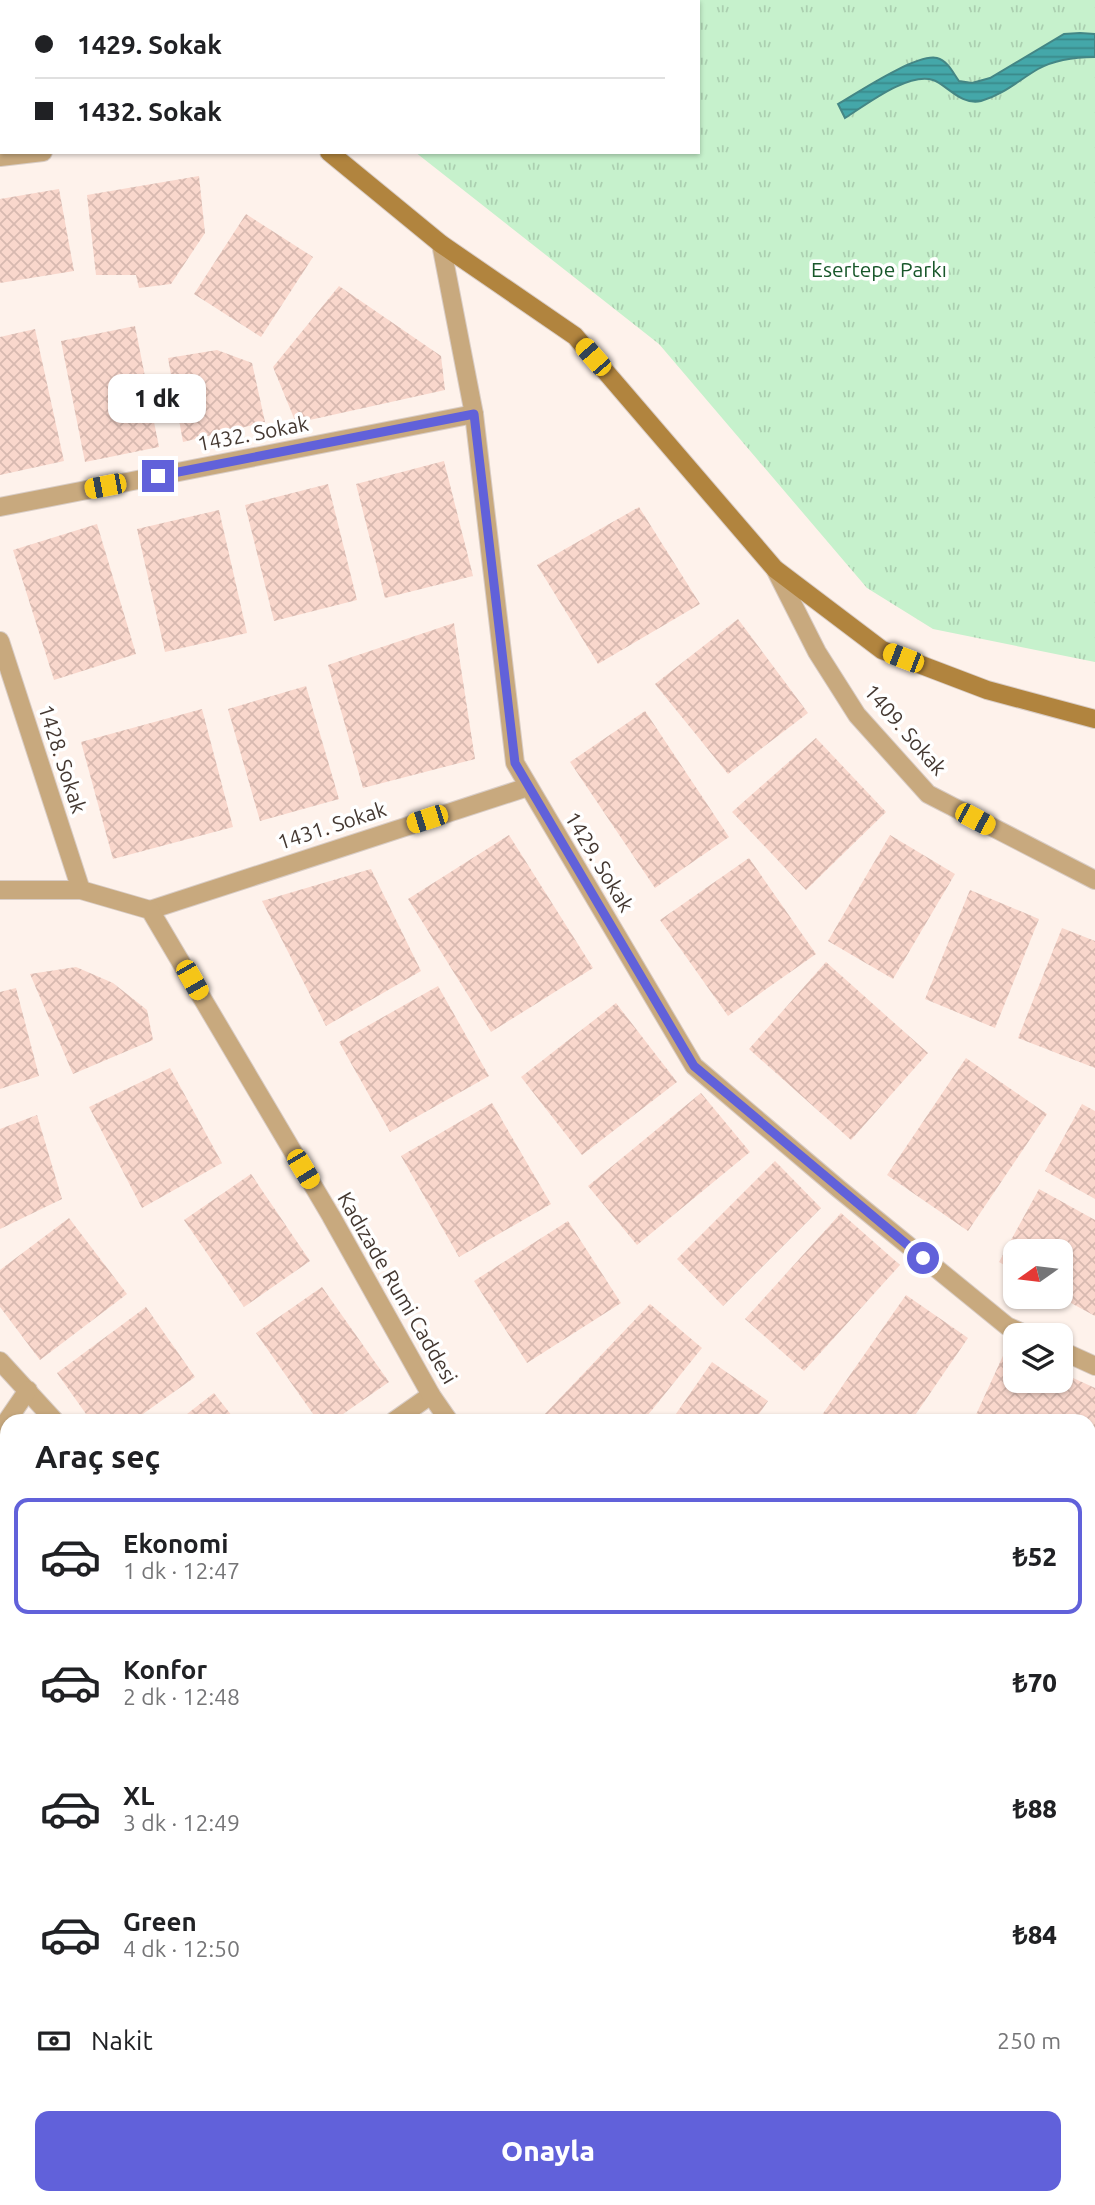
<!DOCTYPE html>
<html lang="tr">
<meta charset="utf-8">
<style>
:root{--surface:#fff;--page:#f6f6f6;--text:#202124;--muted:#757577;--line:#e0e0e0;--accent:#6161da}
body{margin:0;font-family:Ubuntu,sans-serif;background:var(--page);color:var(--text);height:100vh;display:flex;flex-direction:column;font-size:26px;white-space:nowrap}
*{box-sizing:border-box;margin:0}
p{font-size:23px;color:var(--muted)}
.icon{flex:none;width:38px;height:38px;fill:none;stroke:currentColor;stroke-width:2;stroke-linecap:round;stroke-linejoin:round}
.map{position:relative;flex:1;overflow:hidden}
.drawer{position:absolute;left:0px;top:1414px;width:1096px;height:791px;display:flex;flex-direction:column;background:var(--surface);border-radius:21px 21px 0 0;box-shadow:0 2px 5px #0004}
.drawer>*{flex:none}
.hud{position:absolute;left:0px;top:0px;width:700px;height:154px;box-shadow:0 2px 5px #0004;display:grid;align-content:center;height:154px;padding:0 35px;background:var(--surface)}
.needle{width:46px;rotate:256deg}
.tools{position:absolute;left:1003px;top:1239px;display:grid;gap:14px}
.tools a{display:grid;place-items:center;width:70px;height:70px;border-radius:14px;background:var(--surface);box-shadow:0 2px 5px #0004;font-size:35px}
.end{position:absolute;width:32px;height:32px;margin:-16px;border:9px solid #6161da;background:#fff;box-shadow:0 0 0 4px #fff}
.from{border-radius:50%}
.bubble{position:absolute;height:49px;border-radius:14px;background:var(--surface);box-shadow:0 2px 5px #0004;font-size:23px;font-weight:800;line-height:49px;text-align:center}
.car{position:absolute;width:21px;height:42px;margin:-21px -10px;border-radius:9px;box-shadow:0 0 5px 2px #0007;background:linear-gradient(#f5c518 24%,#345 0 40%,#f5c518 0 76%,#345 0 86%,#f5c518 0)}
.hud b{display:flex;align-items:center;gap:24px;height:66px;font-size:26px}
.hud b+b{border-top:2px solid var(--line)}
.hud i{width:18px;height:18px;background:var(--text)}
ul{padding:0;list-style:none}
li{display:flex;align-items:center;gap:21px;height:116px;margin:0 14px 10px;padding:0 21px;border:4px solid transparent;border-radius:14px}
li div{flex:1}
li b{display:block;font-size:26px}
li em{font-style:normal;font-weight:800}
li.on{border-color:var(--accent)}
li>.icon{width:63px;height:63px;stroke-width:1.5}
h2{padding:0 35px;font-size:32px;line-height:84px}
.pay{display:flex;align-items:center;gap:18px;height:77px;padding:0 35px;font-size:26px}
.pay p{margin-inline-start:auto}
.action{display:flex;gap:14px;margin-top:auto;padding:14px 35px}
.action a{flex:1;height:80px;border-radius:14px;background:var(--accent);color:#fff;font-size:28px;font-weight:800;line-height:80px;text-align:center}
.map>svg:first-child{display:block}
.grass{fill:url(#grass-tufts)}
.water{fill:url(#water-rules);stroke:#448685;stroke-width:2}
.building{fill:url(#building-cross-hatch)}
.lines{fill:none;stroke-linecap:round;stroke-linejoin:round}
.minor-casing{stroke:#d9cdc6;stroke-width:20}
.tertiary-casing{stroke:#d9cdc6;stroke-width:20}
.secondary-casing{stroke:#d9cdc6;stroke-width:20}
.minor{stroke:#c8a97e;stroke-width:18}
.tertiary{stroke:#c8a97e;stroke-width:18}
.secondary{stroke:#b1843e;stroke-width:18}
.route{stroke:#6161da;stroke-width:9}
.labels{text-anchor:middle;stroke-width:7;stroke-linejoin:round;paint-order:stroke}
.park-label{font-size:21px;fill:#18572a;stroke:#fff}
.street-label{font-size:21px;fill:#443831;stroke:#fff}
</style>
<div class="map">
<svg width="1095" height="2205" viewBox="0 0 1095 2205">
<defs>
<pattern id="grass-tufts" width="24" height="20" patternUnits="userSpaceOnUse" patternTransform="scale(1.75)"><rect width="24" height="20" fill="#c6f1cc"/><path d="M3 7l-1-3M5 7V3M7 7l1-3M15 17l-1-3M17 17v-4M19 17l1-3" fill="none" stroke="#abcfb0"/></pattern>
<pattern id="water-rules" width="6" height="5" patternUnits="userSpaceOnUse" patternTransform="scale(1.75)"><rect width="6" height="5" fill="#44a7a9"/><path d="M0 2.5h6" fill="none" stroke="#3a898a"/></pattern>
<pattern id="building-cross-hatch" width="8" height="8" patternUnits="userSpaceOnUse" patternTransform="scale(1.75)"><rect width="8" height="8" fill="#f9d7cc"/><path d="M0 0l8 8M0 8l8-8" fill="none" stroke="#d7b9b0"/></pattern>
</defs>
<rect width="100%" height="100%" fill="#fef2eb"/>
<path class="grass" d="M 288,0 L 1095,0 L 1095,662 L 933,629 L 867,588 L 659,344 L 415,152 L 698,152 L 698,2 Z"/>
<path class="water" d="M 1080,33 L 1095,34 L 1095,57 C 1075,57 1056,59 1038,69 C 1019,80 1003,95 981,101 C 961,106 946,84 933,80 C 908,72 866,105 845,118 L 838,104 C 857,93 917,53 937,58 C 948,61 953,73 959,81 L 972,83 L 990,78 L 1064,34 Z"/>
<g class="building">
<path d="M 199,176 L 205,233 L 171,284 L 139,288 L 136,275 L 96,275 L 87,195 Z"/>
<path d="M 59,189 L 74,271 L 0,283 L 0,199 Z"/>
<path d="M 246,214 L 313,257 L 261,337 L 194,294 Z"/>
<path d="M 339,286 L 441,356 L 445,390 L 296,423 L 273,367 Z"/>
<path d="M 135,326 L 159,447 L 85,462 L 61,341 Z"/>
<path d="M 35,329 L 64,461 L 0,475 L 0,337 Z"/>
<path d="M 217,350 L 252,363 L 265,422 L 183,442 L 168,358 Z"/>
<path d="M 444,461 L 473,576 L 385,598 L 356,484 Z"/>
<path d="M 328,484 L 357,600 L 274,621 L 245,505 Z"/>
<path d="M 639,507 L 700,604 L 598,664 L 537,565 Z"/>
<path d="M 219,510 L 247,633 L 165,652 L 137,529 Z"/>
<path d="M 97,524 L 136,654 L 54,680 L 13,550 Z"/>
<path d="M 738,619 L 808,713 L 728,774 L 655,684 Z"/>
<path d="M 454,623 L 475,759 L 363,788 L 328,665 Z"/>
<path d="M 306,686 L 339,799 L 260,821 L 228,709 Z"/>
<path d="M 202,709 L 233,827 L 113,859 L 81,742 Z"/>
<path d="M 645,711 L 729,837 L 655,888 L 570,762 Z"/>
<path d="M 816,738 L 886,812 L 806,890 L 732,812 Z"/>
<path d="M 509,835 L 593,968 L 491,1032 L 408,899 Z"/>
<path d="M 890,835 L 955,874 L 893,979 L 828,941 Z"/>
<path d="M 749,858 L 816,954 L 728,1016 L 660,920 Z"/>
<path d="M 371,869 L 421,971 L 326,1026 L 262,901 Z"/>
<path d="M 970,890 L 1039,919 L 995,1028 L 925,999 Z"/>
<path d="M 1062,928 L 1095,941 L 1095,1068 L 1018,1038 Z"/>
<path d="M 826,962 L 928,1053 L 851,1140 L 749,1049 Z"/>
<path d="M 76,967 L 113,983 L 147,1010 L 153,1040 L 73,1074 L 30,974 Z"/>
<path d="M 438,986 L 489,1076 L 390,1132 L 339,1042 Z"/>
<path d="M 16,988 L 39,1076 L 0,1089 L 0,992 Z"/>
<path d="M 616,1003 L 677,1082 L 582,1155 L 521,1077 Z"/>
<path d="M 966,1058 L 1047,1114 L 968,1231 L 887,1175 Z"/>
<path d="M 170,1068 L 222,1163 L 142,1208 L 89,1107 Z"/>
<path d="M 701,1093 L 750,1152 L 637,1245 L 588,1186 Z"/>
<path d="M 492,1103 L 551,1204 L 459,1257 L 401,1156 Z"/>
<path d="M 1082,1104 L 1095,1111 L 1095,1199 L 1045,1171 Z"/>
<path d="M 37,1115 L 62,1199 L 0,1229 L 0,1129 Z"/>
<path d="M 775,1161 L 821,1208 L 723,1306 L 677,1259 Z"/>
<path d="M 251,1174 L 310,1261 L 244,1307 L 184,1220 Z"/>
<path d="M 1039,1189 L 1095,1220 L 1095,1316 L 1060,1297 L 1060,1251 L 1015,1251 L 1015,1271 L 999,1262 Z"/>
<path d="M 841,1213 L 900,1265 L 804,1371 L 745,1319 Z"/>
<path d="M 69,1218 L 127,1294 L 40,1360 L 0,1307 L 0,1270 Z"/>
<path d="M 568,1221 L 621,1303 L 527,1363 L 474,1281 Z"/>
<path d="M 322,1287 L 389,1382 L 333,1421 L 318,1421 L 256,1333 Z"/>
<path d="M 906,1295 L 968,1338 L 911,1421 L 830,1421 L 822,1415 Z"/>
<path d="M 650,1304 L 702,1348 L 643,1421 L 549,1421 L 543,1416 Z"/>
<path d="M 146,1307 L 195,1377 L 133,1421 L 91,1421 L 57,1373 Z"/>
<path d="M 1007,1347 L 1015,1351 L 1015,1381 L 1060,1381 L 1060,1372 L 1095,1388 L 1095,1438 L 1088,1453 L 1088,1421 L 974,1419 Z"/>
<path d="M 712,1362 L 768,1401 L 754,1421 L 671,1421 Z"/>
<path d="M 214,1393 L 236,1421 L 178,1421 Z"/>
<path d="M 7,1507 L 7,1647 L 0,1654 L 0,1516 Z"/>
<path d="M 1095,1608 L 1095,1707 L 1088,1706 L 1088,1622 Z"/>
<path d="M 0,1705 L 7,1711 L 7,1774 L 0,1784 Z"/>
<path d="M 133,2198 L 243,2198 L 224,2205 L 136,2205 Z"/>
<path d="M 321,2198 L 403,2198 L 406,2205 L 316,2205 L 314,2201 Z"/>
<path d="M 515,2198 L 542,2198 L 542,2205 L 535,2205 Z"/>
<rect x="720" y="2198" width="127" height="7"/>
<path d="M 887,2198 L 968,2198 L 967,2205 L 886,2205 Z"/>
<rect x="1000" y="2198" width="81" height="7"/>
</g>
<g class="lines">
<g class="minor-casing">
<g id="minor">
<path d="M 0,157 L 43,152"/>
<path d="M 441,244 L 474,414 L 515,763 L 694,1066 L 839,1189 L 1007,1326 L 1027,1335"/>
<path d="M 0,507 L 474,414"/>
<path d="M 775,569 L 817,652 L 857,715 L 928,794 L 1095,880"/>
<path d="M 0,641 L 81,890"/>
<path d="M 150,910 L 528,787"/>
<path d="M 1060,1350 L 1095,1366"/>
<path d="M 0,1361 L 55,1421"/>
<path d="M 394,1421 L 431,1395"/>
<path d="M 0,1431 L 28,1390"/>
<path d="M 1088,1543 L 1095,1529"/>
<path d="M 51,2198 L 56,2205"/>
<path d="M 454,2198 L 456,2205"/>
<path d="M 17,2205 L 20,2198"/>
<path d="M 666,2205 L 667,2198"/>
</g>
</g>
<g class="tertiary-casing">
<g id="tertiary">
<path d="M 0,890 L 81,890 L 150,910 L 331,1216 L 431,1395 L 449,1421"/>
<path d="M 1088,1780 L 1095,1783"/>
</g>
</g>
<g class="secondary-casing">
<g id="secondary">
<path d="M 225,0 L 226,2"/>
<path d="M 329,152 L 441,244 L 575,336 L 775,569 L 882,650 L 987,690 L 1095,719"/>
</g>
</g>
<use href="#minor" class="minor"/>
<use href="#tertiary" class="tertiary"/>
<use href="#secondary" class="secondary"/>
</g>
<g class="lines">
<path class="route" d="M 158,476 L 474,414 L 515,763 L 694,1066 L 923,1258"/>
</g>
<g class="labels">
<g class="park-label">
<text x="879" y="277">Esertepe Parkı</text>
</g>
<g class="street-label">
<text transform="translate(253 434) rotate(-11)" y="7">1432. Sokak</text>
<text transform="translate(905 730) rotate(49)" y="7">1409. Sokak</text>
<text transform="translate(62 759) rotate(72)" y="7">1428. Sokak</text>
<text transform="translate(332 826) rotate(-18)" y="7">1431. Sokak</text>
<text transform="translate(599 862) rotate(59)" y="7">1429. Sokak</text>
<text transform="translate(397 1288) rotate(60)" y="7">Kadızade Rumi Caddesi</text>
</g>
</g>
</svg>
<div class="tools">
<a><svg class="needle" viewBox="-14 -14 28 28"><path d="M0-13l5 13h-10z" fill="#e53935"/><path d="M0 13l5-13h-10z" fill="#757577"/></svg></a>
<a><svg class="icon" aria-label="layers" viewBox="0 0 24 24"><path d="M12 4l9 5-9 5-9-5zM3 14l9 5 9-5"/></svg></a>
</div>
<i class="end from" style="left:923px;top:1258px"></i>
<i class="end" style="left:158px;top:476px"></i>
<div class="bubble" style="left:108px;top:374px;width:98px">1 dk</div>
<i class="car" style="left:593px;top:357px;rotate:319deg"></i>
<i class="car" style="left:105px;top:486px;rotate:259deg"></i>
<i class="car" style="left:903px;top:658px;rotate:291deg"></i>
<i class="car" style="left:427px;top:819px;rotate:252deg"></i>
<i class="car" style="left:975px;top:819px;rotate:118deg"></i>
<i class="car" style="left:192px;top:980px;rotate:150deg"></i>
<i class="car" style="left:303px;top:1169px;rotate:149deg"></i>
<div class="hud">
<b><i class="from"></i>1429. Sokak</b>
<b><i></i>1432. Sokak</b>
</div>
<section class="drawer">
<h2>Araç seç</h2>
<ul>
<li class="on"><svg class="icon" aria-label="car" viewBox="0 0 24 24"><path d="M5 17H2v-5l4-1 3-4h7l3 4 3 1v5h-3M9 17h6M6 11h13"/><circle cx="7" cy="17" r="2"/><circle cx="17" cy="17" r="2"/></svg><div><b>Ekonomi</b><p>1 dk · 12:47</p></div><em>₺52</em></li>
<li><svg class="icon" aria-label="car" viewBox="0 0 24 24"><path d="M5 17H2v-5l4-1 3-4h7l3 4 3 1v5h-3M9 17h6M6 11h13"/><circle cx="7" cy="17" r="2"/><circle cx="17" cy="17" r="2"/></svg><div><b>Konfor</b><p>2 dk · 12:48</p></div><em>₺70</em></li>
<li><svg class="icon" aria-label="car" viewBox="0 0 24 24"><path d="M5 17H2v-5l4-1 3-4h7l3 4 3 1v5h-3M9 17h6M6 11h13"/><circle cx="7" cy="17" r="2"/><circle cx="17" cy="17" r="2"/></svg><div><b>XL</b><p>3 dk · 12:49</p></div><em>₺88</em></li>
<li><svg class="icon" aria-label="car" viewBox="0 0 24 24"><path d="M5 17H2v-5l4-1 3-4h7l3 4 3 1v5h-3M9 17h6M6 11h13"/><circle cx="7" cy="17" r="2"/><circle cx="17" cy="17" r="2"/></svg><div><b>Green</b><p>4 dk · 12:50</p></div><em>₺84</em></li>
</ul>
<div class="pay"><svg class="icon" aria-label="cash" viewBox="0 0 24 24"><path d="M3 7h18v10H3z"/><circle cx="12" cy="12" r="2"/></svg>Nakit<p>250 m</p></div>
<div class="action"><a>Onayla</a></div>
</section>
</div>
